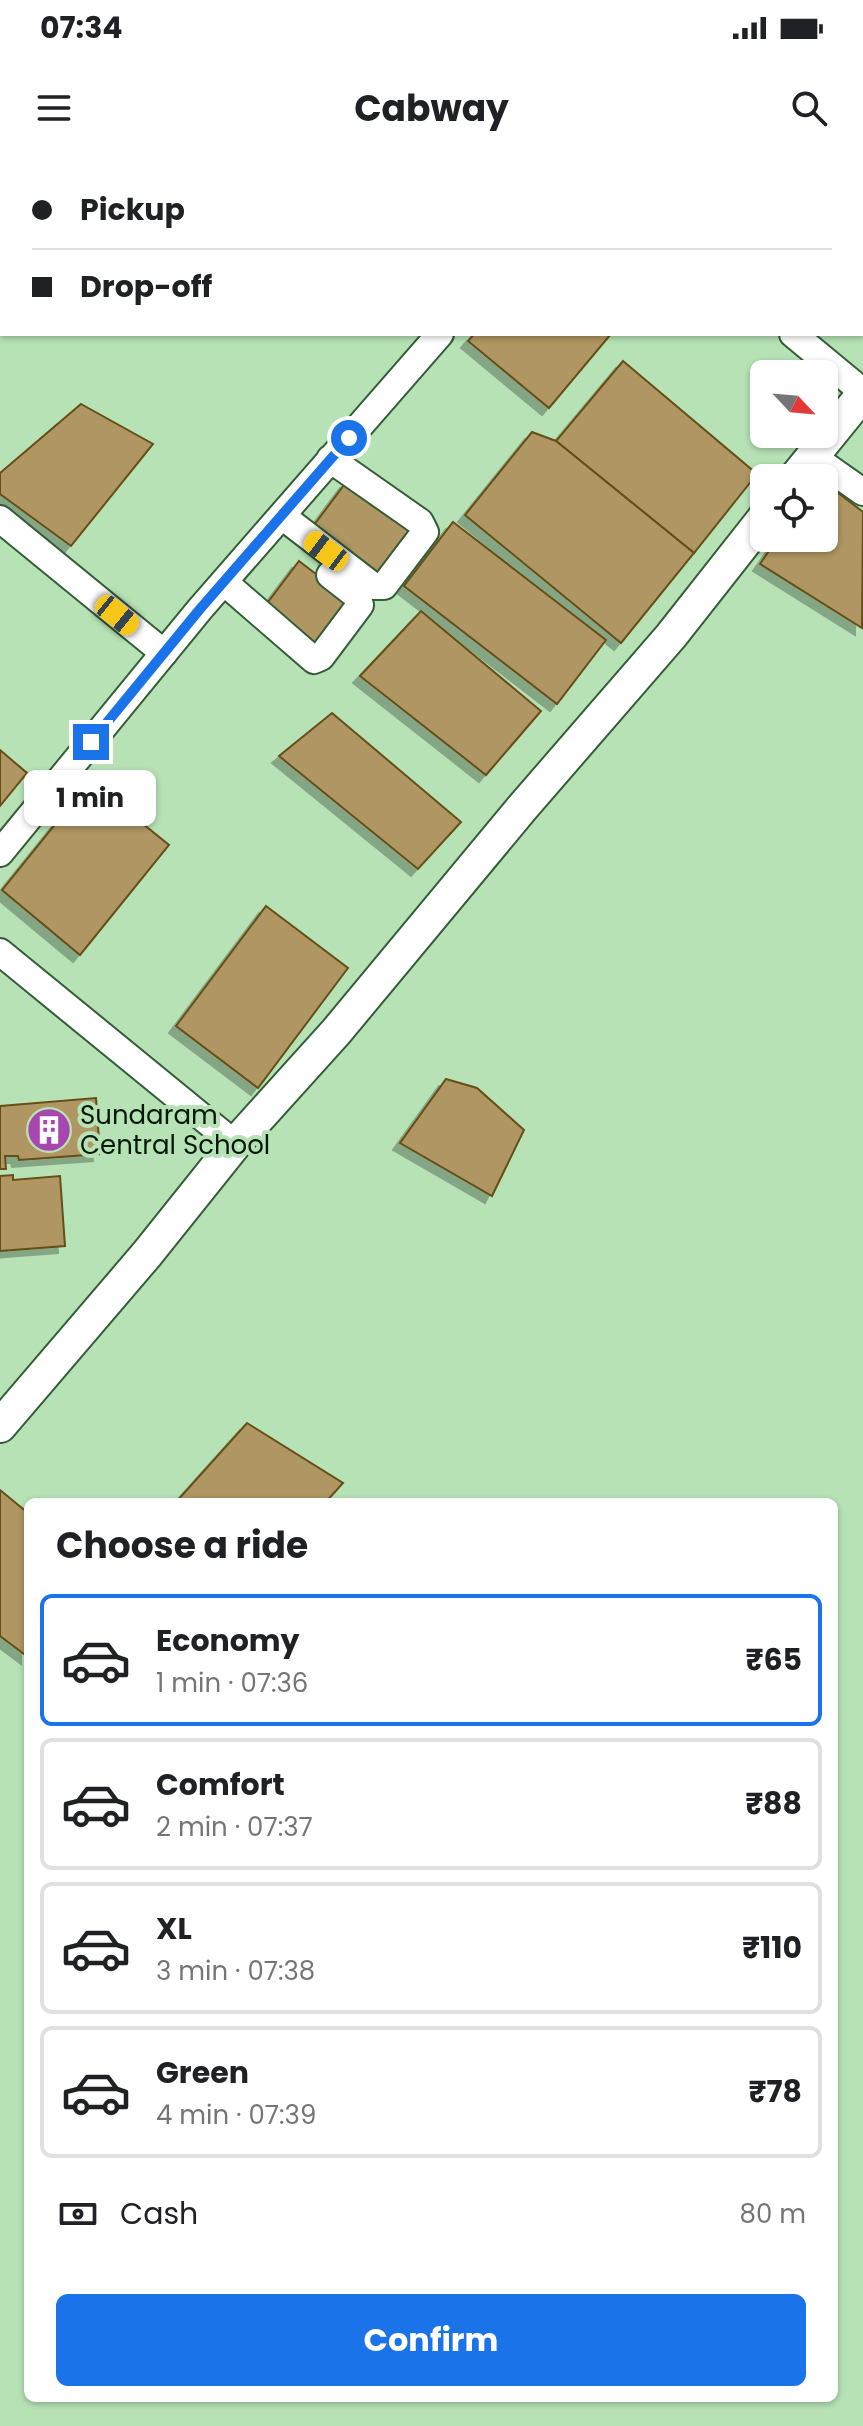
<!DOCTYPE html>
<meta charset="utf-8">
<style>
:root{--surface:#fff;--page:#f6f6f6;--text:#202124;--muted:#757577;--line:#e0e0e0;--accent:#1a73e8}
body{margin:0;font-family:Poppins,sans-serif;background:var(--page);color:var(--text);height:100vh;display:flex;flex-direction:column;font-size:30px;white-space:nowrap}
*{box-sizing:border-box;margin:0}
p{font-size:26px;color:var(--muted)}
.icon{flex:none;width:44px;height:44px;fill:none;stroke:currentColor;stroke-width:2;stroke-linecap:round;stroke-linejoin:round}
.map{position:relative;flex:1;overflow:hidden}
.details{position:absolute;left:24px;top:1338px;width:814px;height:904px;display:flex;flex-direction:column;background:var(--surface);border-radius:12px;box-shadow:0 2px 6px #0004}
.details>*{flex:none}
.guide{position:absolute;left:0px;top:0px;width:864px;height:176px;box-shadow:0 2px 6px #0004;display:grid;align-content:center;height:176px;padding:0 32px;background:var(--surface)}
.needle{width:52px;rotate:116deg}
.controls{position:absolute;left:750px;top:200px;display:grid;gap:16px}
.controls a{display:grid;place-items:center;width:88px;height:88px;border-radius:12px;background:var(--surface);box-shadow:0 2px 6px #0004;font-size:40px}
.end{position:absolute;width:36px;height:36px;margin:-18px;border:10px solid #1a73e8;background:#fff;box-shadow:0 0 0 4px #fff}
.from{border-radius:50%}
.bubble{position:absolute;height:56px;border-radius:12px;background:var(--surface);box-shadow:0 2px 6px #0004;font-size:26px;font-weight:700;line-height:56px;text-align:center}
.car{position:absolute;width:24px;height:48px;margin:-24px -12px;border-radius:10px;box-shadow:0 0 6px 2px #0007;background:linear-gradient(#f5c518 24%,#345 0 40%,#f5c518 0 76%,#345 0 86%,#f5c518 0)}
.guide b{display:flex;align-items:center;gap:28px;height:76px;font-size:30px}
.guide b+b{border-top:2px solid var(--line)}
.guide i{width:20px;height:20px;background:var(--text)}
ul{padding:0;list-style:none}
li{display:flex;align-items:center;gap:24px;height:132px;margin:0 16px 12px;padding:0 16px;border:4px solid var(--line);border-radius:12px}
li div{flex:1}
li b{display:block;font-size:30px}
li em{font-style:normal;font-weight:700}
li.active{border-color:var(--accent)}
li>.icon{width:72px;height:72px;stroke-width:1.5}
h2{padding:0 32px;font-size:36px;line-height:96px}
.pay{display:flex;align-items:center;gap:20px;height:88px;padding:0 32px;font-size:30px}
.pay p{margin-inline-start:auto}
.action{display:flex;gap:16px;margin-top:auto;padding:16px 32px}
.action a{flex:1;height:92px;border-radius:12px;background:var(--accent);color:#fff;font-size:32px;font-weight:700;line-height:92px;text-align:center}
.status{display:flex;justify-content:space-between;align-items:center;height:56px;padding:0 40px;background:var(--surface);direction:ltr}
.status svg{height:22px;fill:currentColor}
header{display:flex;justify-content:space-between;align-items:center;height:104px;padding:0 32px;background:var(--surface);font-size:36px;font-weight:700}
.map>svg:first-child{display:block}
.building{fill:#af9662;stroke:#654f19;stroke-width:2;filter:url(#shadow)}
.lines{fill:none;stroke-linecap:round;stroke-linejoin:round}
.minor-casing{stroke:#345c36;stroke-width:30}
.tertiary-casing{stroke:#345c36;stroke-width:36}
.minor{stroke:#fff;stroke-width:26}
.tertiary{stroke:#fff;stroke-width:32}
.route{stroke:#1a73e8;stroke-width:10}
.labels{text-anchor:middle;stroke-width:8;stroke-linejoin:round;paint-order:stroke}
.poi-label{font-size:26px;fill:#071808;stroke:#b6e2b6;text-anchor:start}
</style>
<div class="status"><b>07:34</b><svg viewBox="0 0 49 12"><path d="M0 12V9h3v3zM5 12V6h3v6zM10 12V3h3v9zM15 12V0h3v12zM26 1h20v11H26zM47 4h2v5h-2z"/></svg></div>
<header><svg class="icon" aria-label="menu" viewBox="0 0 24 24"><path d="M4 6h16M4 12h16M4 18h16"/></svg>Cabway<svg class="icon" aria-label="search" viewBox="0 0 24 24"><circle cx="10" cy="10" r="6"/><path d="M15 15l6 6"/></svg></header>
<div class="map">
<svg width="863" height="2266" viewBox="0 0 863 2266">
<defs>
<filter id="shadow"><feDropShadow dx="-7" dy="7" stdDeviation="0" flood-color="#0004"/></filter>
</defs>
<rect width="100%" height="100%" fill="#b6e2b6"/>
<g class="building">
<path d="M 196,0 L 376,0 L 374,2 L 194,2 Z"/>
<path d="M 413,0 L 564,0 L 567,2 L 415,2 Z"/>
<path d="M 612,0 L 863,0 L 863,9 L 862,2 L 614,2 Z"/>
<path d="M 474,174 L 611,174 L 549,248 L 468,181 Z"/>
<path d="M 623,201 L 757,314 L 694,393 L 556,281 Z"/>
<path d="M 81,244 L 153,284 L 71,386 L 0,334 L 0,313 Z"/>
<path d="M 532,272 L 556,281 L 694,393 L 621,483 L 465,355 Z"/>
<path d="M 347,321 L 415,370 L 379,421 L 311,369 Z"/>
<path d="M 824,322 L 863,352 L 862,468 L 760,404 L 778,378 L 824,378 Z"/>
<path d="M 453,362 L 606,480 L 557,544 L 404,426 Z"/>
<path d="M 299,401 L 355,444 L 316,496 L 262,450 Z"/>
<path d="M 421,451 L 541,551 L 486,615 L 360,516 Z"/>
<path d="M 332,553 L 461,662 L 418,709 L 279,596 Z"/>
<path d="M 0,590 L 27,613 L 0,646 Z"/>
<path d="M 90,621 L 169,685 L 80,795 L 2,730 Z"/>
<path d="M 266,746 L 348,808 L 258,928 L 176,866 Z"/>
<path d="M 446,919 L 477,928 L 524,970 L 492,1036 L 400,983 Z"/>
<path d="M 96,938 L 100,994 L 19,1000 L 18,996 L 5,996 L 6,1009 L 0,1009 L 0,946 Z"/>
<path d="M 13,1015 L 13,1020 L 60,1016 L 65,1086 L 0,1091 L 0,1016 Z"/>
<path d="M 247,1263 L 343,1323 L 326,1342 L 176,1342 Z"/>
<path d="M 0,1330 L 28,1353 L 28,1497 L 0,1476 Z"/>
</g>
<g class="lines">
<g class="minor-casing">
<g id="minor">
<path d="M 584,0 L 587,2"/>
<path d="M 793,174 L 863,232"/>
<path d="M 813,297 L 863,332"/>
<path d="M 282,356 L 373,426 L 384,426 L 425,372 L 420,362 L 330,299"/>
<path d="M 0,359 L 164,493"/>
<path d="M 224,422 L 314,500 L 321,497 L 360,445 L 357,436 L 330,415"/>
<path d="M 0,693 L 200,449 L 440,174"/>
<path d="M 0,792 L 235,984"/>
</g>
</g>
<g class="tertiary-casing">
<g id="tertiary">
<path d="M 795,318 L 863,234"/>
<path d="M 0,1266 L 147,1094 L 235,984 L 336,872 L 522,648 L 671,476 L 764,358"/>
</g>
</g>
<use href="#minor" class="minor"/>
<use href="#tertiary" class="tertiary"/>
</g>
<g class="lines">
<path class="route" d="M 91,582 L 200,449 L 349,278"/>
</g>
<defs>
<g id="building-disc" transform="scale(2.3)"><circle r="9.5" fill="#a746ae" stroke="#b6e2b6"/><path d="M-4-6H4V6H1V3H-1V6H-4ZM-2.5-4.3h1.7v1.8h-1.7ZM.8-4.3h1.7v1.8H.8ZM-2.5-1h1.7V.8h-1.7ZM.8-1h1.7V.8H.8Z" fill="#fff"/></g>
</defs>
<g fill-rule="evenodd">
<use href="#building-disc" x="49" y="970"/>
</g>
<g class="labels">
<g class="poi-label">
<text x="80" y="964">Sundaram<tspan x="80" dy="30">Central School</tspan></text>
</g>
</g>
</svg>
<div class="controls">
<a><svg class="needle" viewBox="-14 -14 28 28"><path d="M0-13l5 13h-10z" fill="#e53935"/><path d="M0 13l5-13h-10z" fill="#757577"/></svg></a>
<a><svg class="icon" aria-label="locate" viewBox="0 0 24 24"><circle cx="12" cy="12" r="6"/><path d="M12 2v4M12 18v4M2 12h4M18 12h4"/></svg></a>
</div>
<i class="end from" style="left:349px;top:278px"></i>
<i class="end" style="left:91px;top:582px"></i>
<div class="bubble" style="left:24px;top:610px;width:132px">1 min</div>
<i class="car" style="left:326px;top:391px;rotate:307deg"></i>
<i class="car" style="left:117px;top:455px;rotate:129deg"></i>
<div class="guide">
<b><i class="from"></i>Pickup</b>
<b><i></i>Drop-off</b>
</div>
<section class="details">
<h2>Choose a ride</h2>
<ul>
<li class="active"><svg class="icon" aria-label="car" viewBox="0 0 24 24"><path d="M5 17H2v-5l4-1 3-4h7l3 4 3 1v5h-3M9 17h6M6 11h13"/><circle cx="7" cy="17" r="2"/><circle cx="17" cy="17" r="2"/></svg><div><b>Economy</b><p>1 min · 07:36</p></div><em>₹65</em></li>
<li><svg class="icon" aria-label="car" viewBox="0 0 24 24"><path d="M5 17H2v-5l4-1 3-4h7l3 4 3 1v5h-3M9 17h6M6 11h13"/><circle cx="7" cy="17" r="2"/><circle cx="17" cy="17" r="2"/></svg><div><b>Comfort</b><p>2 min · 07:37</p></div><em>₹88</em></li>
<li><svg class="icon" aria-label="car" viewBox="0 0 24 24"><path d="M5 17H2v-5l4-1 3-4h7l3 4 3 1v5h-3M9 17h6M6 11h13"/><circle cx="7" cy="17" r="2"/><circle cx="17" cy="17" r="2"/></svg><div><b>XL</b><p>3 min · 07:38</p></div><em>₹110</em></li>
<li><svg class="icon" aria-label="car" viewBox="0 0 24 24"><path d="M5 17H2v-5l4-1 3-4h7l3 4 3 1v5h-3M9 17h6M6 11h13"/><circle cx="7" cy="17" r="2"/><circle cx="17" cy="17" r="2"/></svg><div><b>Green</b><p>4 min · 07:39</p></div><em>₹78</em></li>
</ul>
<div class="pay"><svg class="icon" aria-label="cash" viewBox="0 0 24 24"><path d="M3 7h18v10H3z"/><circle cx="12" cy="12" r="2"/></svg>Cash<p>80 m</p></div>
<div class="action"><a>Confirm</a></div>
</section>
</div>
